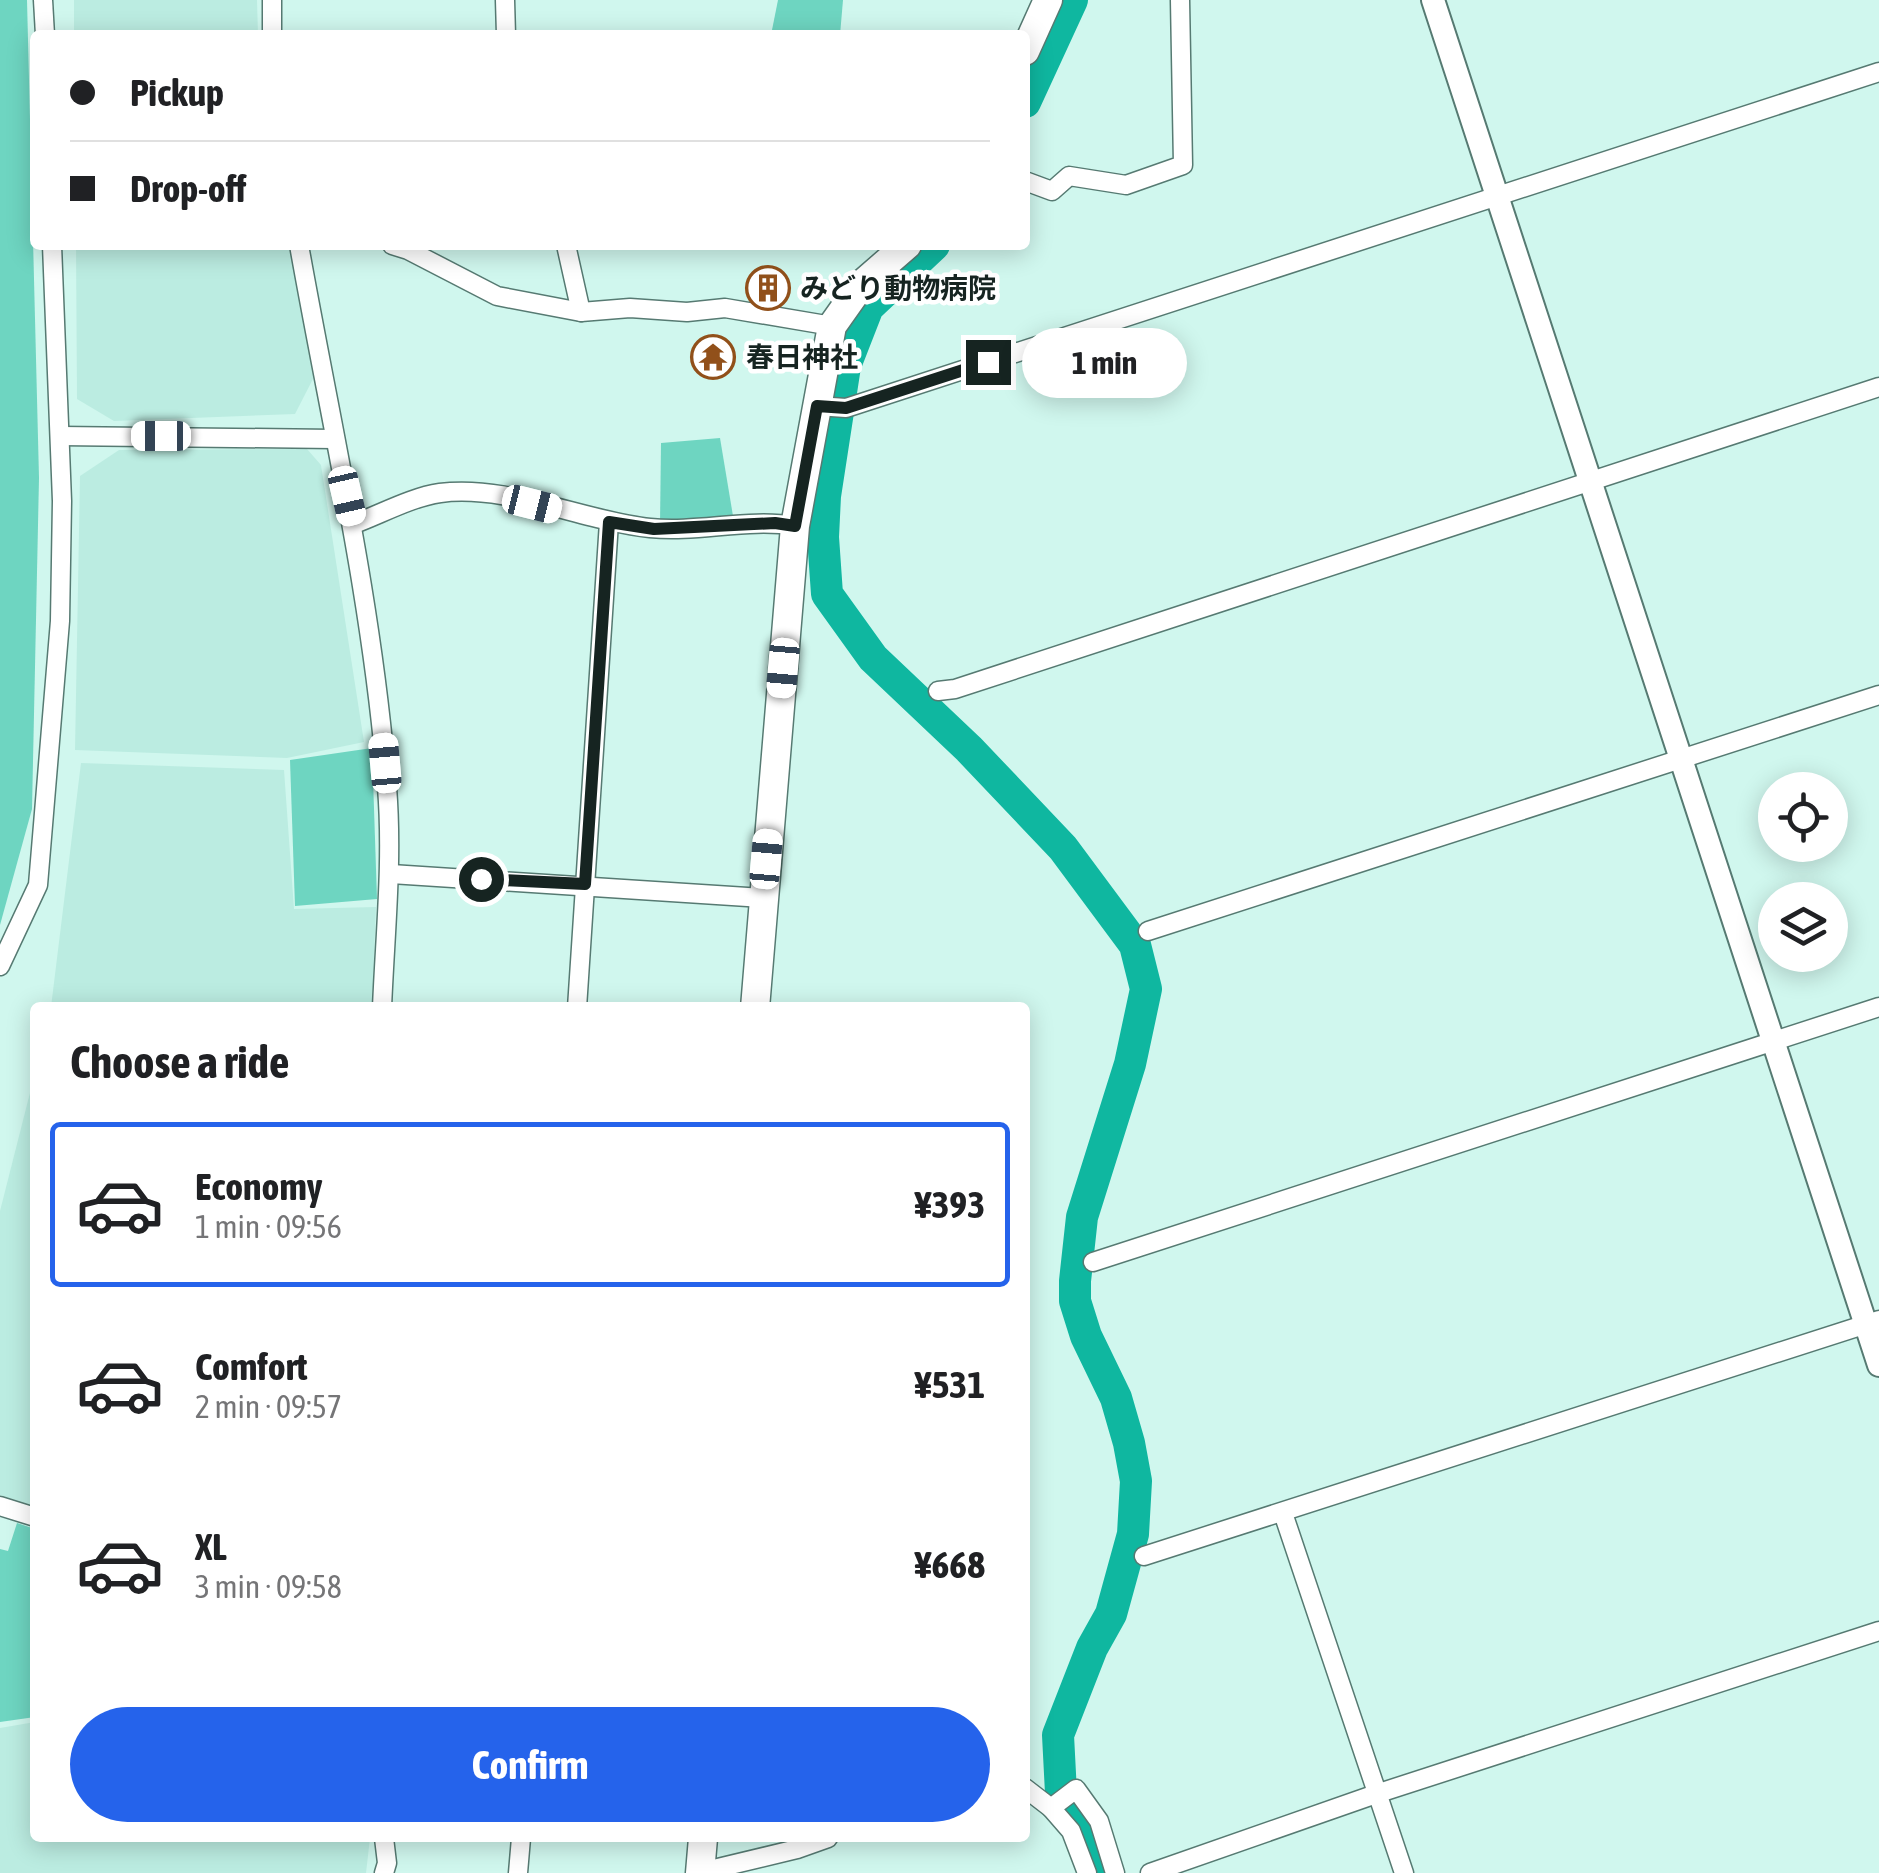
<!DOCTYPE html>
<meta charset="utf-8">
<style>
:root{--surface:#fff;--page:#f6f6f6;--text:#202124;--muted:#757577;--line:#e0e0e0;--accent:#2563eb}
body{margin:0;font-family:"Asap Condensed","Noto Sans JP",sans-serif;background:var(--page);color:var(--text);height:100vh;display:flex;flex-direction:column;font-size:38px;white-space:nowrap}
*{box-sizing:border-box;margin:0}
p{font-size:32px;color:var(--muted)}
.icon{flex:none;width:55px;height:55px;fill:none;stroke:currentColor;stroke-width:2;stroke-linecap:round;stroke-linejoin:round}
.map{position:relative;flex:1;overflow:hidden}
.sheet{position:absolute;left:30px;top:1002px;width:1000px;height:840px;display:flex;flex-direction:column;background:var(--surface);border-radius:10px;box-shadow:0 5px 25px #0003}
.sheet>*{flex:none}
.hud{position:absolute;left:30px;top:30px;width:1000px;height:220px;border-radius:10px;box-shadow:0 5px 25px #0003;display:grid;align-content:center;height:220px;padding:0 40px;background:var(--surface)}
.controls{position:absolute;left:1758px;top:772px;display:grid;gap:20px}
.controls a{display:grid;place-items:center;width:90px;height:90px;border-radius:50%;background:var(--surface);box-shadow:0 5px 25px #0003;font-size:50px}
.end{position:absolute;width:45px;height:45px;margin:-22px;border:12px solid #162421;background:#fff;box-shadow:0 0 0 5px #fff}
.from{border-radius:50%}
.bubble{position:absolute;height:70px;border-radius:35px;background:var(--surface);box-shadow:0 5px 25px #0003;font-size:32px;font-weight:700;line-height:70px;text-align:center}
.car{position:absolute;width:30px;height:60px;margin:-30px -15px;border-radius:12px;box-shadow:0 0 8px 2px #0007;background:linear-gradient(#fff 24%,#345 0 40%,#fff 0 76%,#345 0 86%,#fff 0)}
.hud b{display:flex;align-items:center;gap:35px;height:95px;font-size:38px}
.hud b+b{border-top:2px solid var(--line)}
.hud i{width:25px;height:25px;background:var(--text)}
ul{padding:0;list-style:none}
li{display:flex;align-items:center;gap:30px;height:165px;margin:0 20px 15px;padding:0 20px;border:5px solid transparent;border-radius:10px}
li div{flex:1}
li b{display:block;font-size:38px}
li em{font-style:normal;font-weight:700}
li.current{border-color:var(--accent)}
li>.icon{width:90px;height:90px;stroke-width:1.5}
h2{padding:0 40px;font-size:45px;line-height:120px}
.action{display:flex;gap:20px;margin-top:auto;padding:20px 40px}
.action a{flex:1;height:115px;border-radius:60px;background:var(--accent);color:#fff;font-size:40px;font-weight:700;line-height:115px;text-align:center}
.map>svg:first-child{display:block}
.built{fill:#bbece1}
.green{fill:#6ed5c1}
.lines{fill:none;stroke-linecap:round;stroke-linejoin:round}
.river{stroke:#0fb7a0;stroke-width:32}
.minor-casing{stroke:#567a72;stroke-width:21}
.tertiary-casing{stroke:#567a72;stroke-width:26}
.secondary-casing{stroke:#567a72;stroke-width:31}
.minor{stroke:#fff;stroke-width:18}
.tertiary{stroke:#fff;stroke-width:22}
.secondary{stroke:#fff;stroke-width:28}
.route{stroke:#162421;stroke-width:12}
.labels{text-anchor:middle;stroke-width:9;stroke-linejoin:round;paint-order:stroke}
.poi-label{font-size:28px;font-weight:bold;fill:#162421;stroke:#fff;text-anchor:start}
</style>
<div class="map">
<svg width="1879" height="1873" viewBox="0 0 1879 1873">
<rect width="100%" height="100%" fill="#d0f7ee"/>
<g class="built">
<path d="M 74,0 L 257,0 L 258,35 L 74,35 Z"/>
<path d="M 76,245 L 289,245 L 315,375 L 295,414 L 114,421 L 77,399 Z"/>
<path d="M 307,449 L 321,465 L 364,742 L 287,758 L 75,750 L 80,476 L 119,450 Z"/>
<path d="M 81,763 L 284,770 L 294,909 L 376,907 L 372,1007 L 51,1007 Z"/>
<path d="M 35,1073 L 35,1506 L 0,1495 L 0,1211 Z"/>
<path d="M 35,1722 L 35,1838 L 370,1838 L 366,1873 L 0,1873 L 0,1728 Z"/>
</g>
<g class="green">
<path d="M 0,0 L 27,0 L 39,478 L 32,809 L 0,925 Z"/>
<path d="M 778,0 L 843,0 L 840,35 L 771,35 Z"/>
<path d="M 720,438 L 734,522 L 660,524 L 661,443 Z"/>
<path d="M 372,748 L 377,899 L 295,906 L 290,760 Z"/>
<path d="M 17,1523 L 35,1529 L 35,1717 L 0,1722 L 0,1549 L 8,1551 Z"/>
</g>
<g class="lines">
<g class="river">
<path d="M 1025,102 L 1072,0"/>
<path d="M 934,245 L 868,307 L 845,366 L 825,496 L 823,537 L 827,594 L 873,658 L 969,749 L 1063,848 L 1135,945 L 1146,989 L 1130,1064 L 1082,1217 L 1075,1281 L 1075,1301 L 1086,1336 L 1116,1398 L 1129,1443 L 1136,1481 L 1133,1534 L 1111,1614 L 1092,1648 L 1058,1735 L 1061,1793 L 1104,1873"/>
</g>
<g class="minor-casing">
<g id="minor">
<path d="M 43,0 L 45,35"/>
<path d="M 505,0 L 506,35"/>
<path d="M 272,35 L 272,0"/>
<path d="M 1025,181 L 1052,191 L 1069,176 L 1126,185 L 1183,165 L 1180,0"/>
<path d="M 299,245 C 331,425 373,604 387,787 C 393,861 385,934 382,1008"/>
<path d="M 392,245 L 408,250 L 497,296 L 581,312 L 630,308 L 687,312 L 725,308 L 832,326"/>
<path d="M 566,245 L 581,312"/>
<path d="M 817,406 L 846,408 L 1879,72"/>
<path d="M 60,436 L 334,439"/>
<path d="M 354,524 C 381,514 412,497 440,493 C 507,484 583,521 650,528 C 698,533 748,518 795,526"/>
<path d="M 938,691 L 955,689 L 1879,387"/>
<path d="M 391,874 L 763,898"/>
<path d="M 1148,931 L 1879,695"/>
<path d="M 0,966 L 38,885 L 60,621 L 62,501 L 52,245"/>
<path d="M 577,1008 L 609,522"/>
<path d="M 1093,1262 L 1879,1007"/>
<path d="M 0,1506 L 35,1517"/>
<path d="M 1283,1513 L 1404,1873"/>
<path d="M 1144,1556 L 1879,1320"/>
<path d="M 1025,1788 L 1051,1808 L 1076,1789 L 1099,1821 L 1115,1873"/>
<path d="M 1051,1808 L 1071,1831 L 1087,1873"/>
<path d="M 384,1873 L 387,1863 L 384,1838"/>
<path d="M 518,1873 L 521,1838"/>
<path d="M 697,1873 L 797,1849 L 828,1838"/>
<path d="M 1150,1873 L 1376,1794 L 1879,1631"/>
</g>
</g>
<g class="tertiary-casing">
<path id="tertiary" d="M 1433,0 L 1879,1365"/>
</g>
<g class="secondary-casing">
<g id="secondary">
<path d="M 1025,51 L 1048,0"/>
<path d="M 755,1008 L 795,526 L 832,326 L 861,285 L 907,245"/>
<path d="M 700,1873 L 703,1838"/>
</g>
</g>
<use href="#minor" class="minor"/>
<use href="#tertiary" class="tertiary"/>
<use href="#secondary" class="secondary"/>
</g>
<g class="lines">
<path class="route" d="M 481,879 L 585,884 L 609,522 L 654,529 L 775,523 L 795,526 L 817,406 L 846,408 L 988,362"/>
</g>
<defs>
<g id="building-ring" transform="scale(2.25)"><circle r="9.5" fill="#fff" stroke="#91501a" stroke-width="1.5"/><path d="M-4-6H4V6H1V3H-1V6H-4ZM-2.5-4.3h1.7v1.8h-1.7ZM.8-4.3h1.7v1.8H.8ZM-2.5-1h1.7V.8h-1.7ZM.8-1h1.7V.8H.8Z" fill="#91501a"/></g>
<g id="temple-ring" transform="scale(2.25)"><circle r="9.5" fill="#fff" stroke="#91501a" stroke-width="1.5"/><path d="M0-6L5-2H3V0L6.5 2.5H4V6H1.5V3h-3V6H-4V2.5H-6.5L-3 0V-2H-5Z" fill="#91501a"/></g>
</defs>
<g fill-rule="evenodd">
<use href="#building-ring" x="768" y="288"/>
<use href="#temple-ring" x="713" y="357"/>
</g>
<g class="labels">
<g class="poi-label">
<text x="800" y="298">みどり動物病院</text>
<text x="746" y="367">春日神社</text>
</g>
</g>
</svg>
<div class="controls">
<a><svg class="icon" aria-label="locate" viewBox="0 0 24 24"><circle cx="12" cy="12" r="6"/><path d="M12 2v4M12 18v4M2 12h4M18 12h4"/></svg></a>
<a><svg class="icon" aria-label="layers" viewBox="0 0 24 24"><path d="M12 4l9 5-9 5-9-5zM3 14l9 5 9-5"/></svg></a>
</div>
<i class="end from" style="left:481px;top:879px"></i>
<i class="end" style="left:988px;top:362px"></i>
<div class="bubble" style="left:1022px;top:328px;width:165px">1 min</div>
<i class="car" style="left:161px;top:436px;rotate:270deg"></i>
<i class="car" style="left:347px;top:496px;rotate:167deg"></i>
<i class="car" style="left:532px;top:504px;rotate:104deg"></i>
<i class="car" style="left:783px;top:668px;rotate:185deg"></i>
<i class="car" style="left:385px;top:763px;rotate:355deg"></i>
<i class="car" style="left:766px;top:859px;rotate:5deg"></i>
<div class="hud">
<b><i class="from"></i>Pickup</b>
<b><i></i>Drop-off</b>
</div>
<section class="sheet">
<h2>Choose a ride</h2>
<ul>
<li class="current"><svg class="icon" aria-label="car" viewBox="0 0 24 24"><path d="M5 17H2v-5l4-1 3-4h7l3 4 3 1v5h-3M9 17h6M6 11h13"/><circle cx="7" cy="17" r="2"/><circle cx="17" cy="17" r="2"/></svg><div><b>Economy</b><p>1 min · 09:56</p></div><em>¥393</em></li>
<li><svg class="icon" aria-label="car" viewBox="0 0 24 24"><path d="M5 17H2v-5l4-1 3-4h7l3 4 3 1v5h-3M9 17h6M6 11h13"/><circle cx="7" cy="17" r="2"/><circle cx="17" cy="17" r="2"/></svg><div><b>Comfort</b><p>2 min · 09:57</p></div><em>¥531</em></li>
<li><svg class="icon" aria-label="car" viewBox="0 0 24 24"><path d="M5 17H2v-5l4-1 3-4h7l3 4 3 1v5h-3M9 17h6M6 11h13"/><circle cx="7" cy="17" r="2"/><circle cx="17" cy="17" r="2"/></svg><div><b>XL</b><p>3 min · 09:58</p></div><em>¥668</em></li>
</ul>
<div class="action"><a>Confirm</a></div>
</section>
</div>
